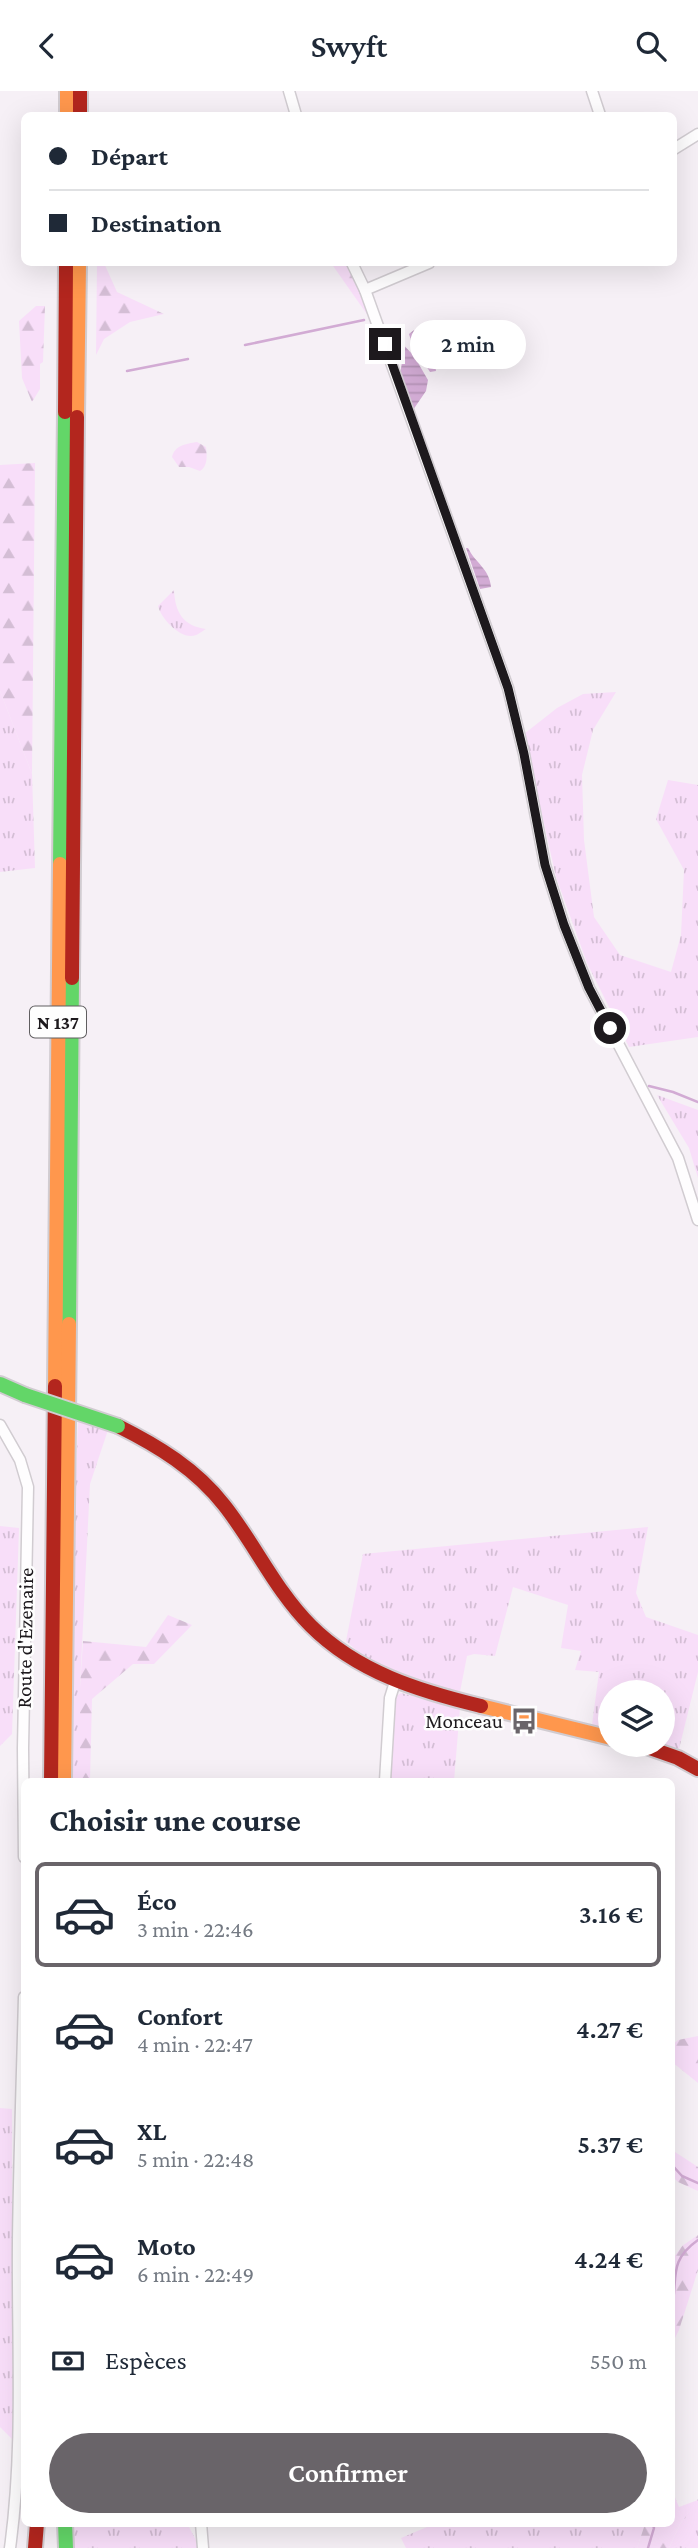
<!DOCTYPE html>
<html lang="fr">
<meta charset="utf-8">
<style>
:root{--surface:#fff;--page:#f2f2f3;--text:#1f2937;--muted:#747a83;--line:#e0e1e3;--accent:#696469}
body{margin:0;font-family:"Crimson Pro",serif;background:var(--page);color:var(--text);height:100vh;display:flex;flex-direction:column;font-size:26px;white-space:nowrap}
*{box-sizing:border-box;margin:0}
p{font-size:23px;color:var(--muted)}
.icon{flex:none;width:38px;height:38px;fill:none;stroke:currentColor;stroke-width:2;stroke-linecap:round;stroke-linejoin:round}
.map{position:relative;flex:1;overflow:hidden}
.drawer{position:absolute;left:21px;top:1687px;width:654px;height:749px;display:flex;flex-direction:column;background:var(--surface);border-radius:10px;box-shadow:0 7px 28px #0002}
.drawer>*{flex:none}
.banner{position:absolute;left:21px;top:21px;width:656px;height:154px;border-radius:10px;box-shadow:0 7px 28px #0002;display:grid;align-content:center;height:154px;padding:0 28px;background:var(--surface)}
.tools{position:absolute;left:598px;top:1589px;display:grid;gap:14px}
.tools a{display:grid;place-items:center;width:77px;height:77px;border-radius:50%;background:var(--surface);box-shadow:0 7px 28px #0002;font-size:35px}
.end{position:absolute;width:32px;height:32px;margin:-16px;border:9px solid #1d191d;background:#fff;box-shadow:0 0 0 4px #fff}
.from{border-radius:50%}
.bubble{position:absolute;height:49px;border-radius:24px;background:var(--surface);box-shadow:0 7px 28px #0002;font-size:23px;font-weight:600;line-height:49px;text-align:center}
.banner b{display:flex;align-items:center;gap:24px;height:66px;font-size:26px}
.banner b+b{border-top:2px solid var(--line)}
.banner i{width:18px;height:18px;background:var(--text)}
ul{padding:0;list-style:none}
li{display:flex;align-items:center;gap:21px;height:105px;margin:0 14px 10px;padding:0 14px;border:4px solid transparent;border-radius:10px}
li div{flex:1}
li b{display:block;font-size:26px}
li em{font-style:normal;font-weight:600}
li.active{border-color:var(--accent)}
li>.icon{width:63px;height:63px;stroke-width:1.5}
h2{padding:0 28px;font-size:32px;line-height:84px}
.pay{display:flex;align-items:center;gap:18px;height:77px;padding:0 28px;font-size:26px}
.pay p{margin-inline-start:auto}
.button{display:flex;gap:14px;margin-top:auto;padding:14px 28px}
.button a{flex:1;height:80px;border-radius:42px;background:var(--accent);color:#fff;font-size:28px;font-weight:600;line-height:80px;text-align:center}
header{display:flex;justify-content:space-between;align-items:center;height:91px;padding:0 28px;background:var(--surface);font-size:32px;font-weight:600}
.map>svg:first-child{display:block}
.grass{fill:url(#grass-tufts)}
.forest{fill:url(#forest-firs)}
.water{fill:url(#water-rules)}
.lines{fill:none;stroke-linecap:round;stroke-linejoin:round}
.stream{stroke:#d2abd4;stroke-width:2.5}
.street-casing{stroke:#d1ccd1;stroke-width:13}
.fast-casing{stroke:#d1ccd1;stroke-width:18}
.slow-casing{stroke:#d1ccd1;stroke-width:18}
.jam-casing{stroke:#d1ccd1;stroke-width:18}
.street{stroke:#fefdfe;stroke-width:10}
.fast{stroke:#63d668;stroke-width:14}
.slow{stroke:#ff974d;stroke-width:14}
.jam{stroke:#b3261e;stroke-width:14}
.fast-bridge-casing{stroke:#d1ccd1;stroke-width:18;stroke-linecap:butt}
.fast-bridge{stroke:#63d668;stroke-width:14}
.route{stroke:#1d191d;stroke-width:9}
.labels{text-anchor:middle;stroke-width:5;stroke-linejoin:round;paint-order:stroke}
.shield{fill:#fefefe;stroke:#605e60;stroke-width:2}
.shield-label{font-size:19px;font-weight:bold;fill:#1d191d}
.street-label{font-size:21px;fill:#1d191d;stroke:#fefefe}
.poi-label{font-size:21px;fill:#1d191d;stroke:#fefefe;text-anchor:end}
</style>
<header><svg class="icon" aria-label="back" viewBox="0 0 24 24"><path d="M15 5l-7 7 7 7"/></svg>Swyft<svg class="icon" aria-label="search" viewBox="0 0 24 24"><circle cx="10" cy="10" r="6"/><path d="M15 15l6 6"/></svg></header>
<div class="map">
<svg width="698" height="2457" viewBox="0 0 698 2457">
<defs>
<pattern id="grass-tufts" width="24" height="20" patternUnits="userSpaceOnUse" patternTransform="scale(1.75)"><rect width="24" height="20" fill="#f8def9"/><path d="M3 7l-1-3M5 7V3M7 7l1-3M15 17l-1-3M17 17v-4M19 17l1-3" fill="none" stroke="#d4bed5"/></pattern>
<pattern id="forest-firs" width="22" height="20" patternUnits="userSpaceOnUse" patternTransform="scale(1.75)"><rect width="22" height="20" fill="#f8def9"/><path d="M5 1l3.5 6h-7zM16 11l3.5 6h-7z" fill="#d4bed5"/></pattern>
<pattern id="water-rules" width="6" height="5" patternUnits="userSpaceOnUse" patternTransform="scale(1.75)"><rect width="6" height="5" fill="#d2abd4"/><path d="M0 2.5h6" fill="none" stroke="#b493b6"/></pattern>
</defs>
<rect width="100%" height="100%" fill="#f6f0f6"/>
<g class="grass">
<path d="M 174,499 C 175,521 183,535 206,538 C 205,538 198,544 196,544 C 182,550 161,528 158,515 Z"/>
<path d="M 0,600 L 32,683 L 35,777 L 0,781 Z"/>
<path d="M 616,601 L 593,639 L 582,684 L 584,749 L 594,826 L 620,864 L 671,881 L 681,844 L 684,779 L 656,728 L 668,689 L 698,694 L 698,946 L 629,956 L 587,872 L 556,786 L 524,643 L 557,617 L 583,603 Z"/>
<path d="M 657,1004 L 698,1019 L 698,1087 L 689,1057 Z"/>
<path d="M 78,1330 L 108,1339 L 90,1393 L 80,1595 L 80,1690 L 71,1690 L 73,1457 Z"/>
<path d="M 0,1435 L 19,1437 L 12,1643 L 0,1655 Z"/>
<path d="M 648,1436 L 636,1502 L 646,1526 L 698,1544 L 698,1581 L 678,1662 L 653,1654 L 663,1654 L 663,1601 L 611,1601 L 611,1640 L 592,1634 L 599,1581 L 575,1579 L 581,1560 L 561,1557 L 568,1514 L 513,1496 L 495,1565 L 474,1563 L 467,1565 L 459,1606 L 418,1594 L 368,1570 L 346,1550 L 363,1463 Z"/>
<path d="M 401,1602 L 460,1617 L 454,1690 L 390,1690 L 395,1606 Z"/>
<path d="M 0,2017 L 12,2018 L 13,2349 L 0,2336 Z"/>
<path d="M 698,2408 L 698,2457 L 669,2457 L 680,2433 Z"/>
<path d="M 71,2433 L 191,2433 L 189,2436 L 200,2457 L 73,2457 Z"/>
<path d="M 434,2433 L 434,2432 L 645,2433 L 637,2457 L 406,2457 L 401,2447 Z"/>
</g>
<g class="forest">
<path d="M 97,172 L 104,172 L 117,201 L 164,223 L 130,231 L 104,248 L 96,264 Z"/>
<path d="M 331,172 L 346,172 L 362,201 L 371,229 Z"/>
<path d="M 36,215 L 45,215 L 43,271 L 40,273 L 40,298 L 32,311 L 22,287 L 19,230 Z"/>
<path d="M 197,351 L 206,356 C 207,365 208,375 200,380 L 189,376 L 179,376 L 172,366 C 175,354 186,353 197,351 Z"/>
<path d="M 35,372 L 32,683 L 0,600 L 0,374 Z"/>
<path d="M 168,1524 L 192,1534 L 154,1573 L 133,1573 L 92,1608 L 90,1690 L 80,1690 L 80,1596 L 83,1550 L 146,1556 Z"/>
<path d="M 698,1945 L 698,1992 L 672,1971 L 672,1954 L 678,1949 Z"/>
<path d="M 672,2059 L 698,2076 L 698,2100 L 678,2091 L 672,2085 Z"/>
<path d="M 698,2144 L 698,2179 L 679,2239 L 672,2253 L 672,2169 L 682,2155 Z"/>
<path d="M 672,2399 L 679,2416 L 698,2409 L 680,2433 L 669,2457 L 637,2457 L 645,2433 L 672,2432 Z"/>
</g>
<g class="water">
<path d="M 414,239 L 421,246 L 434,243 L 441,246 L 432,255 L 436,280 L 430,281 L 412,253 L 409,243 Z"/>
<path d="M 397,247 L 414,265 L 428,289 L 426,300 L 413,319 L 400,284 L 402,271 L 391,251 Z"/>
<path d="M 466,457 L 468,457 C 476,473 489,477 491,496 L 480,498 Z"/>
</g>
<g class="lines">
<g class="stream">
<path d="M 245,254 L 364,229"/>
<path d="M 127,280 L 188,268"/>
<path d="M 649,995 L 673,1001 L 698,1011"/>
<path d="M 672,2074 L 682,2085 L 698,2092"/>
<path d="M 672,2217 C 678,2187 668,2170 698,2149"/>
<path d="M 648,2457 L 654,2437 L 652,2432"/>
</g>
<g class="street-casing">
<g id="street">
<path d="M 289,0 L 296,24"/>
<path d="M 592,0 L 600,24"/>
<path d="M 674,58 L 698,43"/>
<path d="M 352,172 L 365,199 L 508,597 L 524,663 L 545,774 L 564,834 L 589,897 L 678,1067 L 698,1129"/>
<path d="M 365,199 L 429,172"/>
<path d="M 0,1334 L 20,1369 L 28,1396 L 23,1657 L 24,1766"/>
<path d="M 385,1690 L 390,1607 L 395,1591"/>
<path d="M 201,2432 L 203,2457"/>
<path d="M 10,2457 C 24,2355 17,2253 18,2150 C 19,2069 22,1987 24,1906"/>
</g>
</g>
<g class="fast-casing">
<g id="fast">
<path d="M 60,773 L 65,321"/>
<path d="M 69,1233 L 72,887"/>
<path d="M 0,1293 L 25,1304"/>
<path d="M 65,2432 L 66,2457"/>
</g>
</g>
<g class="slow-casing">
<g id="slow">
<path d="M 67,0 L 67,24"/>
<path d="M 77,326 L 79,172"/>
<path d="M 55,1295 L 60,773"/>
<path d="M 481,1615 L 611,1647"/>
<path d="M 64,1690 L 69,1233"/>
</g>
</g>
<g class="jam-casing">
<g id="jam">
<path d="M 80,0 L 80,24"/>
<path d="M 65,321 L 66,172"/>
<path d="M 72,887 L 77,326"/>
<path d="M 118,1335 C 158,1355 196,1378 224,1414 C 255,1453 275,1499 311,1535 C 357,1581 419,1600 481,1615"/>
<path d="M 641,1654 L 678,1667 L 698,1678"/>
<path d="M 51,1690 L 55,1295"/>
<path d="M 35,2457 L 37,2432"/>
</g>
</g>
<use href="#street" class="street"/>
<use href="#fast" class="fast"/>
<use href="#slow" class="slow"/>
<use href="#jam" class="jam"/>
<g class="fast-bridge-casing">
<path id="fast-bridge" d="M 25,1304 L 118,1335"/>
</g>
<use href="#fast-bridge" class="fast-bridge"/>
</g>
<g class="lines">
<path class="route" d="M 385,253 L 508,597 L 524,663 L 545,774 L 564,834 L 589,897 L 610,937"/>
</g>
<defs>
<g id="bus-bare" transform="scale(2.1)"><path d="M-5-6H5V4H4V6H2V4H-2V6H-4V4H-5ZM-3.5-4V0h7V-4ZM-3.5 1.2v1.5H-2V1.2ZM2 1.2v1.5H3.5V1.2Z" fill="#696469" stroke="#fefefe" stroke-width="2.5" paint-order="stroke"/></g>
</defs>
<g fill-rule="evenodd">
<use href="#bus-bare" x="524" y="1630"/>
</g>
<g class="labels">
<rect class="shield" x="30" y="915.5" width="56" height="31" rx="5"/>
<g class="shield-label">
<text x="58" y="938">N 137</text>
</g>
<g class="street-label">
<text transform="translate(25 1547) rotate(-89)" y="7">Route d'Ezenaire</text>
</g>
<g class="poi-label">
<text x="503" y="1637">Monceau</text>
</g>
</g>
</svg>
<div class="tools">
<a><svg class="icon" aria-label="layers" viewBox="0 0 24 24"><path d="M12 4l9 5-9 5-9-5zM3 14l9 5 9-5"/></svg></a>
</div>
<i class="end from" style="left:610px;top:937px"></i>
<i class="end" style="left:385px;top:253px"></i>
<div class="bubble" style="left:410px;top:229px;width:116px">2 min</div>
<div class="banner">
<b><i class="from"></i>Départ</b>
<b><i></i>Destination</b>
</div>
<section class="drawer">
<h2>Choisir une course</h2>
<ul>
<li class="active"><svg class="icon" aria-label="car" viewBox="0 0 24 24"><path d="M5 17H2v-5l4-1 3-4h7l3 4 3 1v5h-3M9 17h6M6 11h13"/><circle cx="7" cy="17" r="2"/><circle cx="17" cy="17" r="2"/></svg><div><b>Éco</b><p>3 min · 22:46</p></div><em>3.16 €</em></li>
<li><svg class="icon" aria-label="car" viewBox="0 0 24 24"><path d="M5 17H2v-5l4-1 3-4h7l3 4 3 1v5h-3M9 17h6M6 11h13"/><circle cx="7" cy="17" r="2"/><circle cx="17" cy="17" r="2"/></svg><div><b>Confort</b><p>4 min · 22:47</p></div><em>4.27 €</em></li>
<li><svg class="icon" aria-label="car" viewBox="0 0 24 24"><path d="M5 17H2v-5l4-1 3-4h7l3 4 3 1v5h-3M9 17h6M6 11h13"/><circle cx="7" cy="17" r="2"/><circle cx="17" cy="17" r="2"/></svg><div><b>XL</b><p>5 min · 22:48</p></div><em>5.37 €</em></li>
<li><svg class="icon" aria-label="car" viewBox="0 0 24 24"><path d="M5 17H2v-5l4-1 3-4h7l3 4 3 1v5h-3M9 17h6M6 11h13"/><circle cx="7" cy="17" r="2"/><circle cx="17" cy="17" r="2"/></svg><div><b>Moto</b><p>6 min · 22:49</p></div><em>4.24 €</em></li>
</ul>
<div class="pay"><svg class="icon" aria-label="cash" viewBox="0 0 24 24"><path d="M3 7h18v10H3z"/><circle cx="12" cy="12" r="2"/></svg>Espèces<p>550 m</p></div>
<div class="button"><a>Confirmer</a></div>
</section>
</div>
